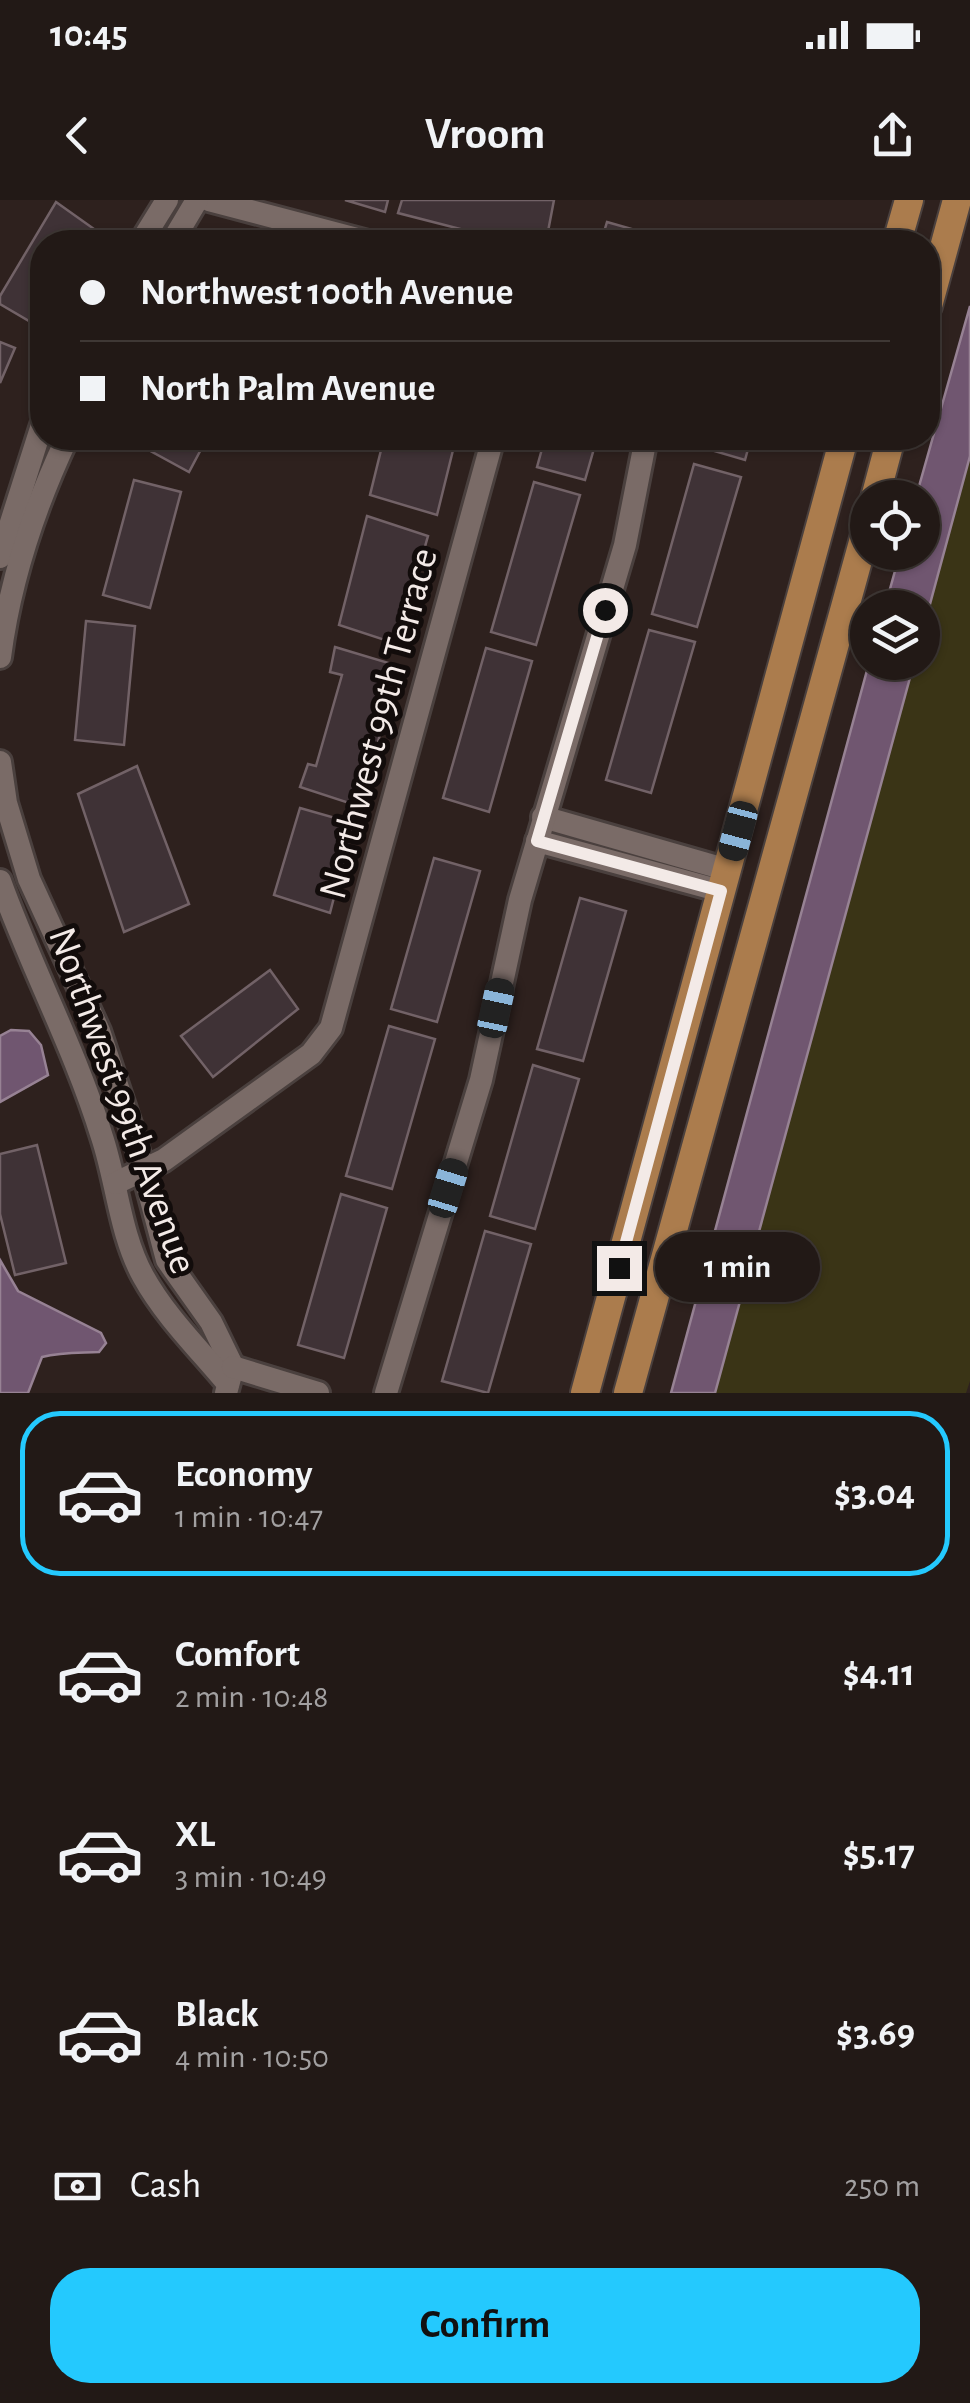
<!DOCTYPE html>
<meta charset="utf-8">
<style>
:root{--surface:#221916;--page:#2e2623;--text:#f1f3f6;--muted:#a2a0a1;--line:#3f3835;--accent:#24c9fe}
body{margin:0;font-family:"Alegreya Sans",sans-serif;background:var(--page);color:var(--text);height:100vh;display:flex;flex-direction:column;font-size:38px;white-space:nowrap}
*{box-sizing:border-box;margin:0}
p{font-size:32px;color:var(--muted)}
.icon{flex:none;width:55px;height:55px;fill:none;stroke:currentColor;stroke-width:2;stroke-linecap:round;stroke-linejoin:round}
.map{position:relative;height:1193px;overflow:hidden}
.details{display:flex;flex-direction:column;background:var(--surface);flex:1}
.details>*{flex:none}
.guide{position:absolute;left:30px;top:30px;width:910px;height:220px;border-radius:40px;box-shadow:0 2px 8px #0004,0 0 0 2px var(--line);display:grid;align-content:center;height:220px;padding:0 50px;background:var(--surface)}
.tools{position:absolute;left:850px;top:280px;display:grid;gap:20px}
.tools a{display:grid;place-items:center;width:90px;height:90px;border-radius:50%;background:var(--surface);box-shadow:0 2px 8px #0004,0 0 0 2px var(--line);font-size:50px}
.end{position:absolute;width:45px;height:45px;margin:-22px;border:12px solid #f3eae7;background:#111;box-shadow:0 0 0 5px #111}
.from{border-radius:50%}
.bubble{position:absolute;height:70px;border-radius:35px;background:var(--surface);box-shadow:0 2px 8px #0004,0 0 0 2px var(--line);font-size:32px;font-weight:700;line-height:70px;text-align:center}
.car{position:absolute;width:30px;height:60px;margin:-30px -15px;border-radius:12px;box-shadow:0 0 8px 2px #0007;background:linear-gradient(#222 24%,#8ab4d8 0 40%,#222 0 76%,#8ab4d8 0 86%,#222 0)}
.guide b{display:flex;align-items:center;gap:35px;height:95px;font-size:38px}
.guide b+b{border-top:2px solid var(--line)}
.guide i{width:25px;height:25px;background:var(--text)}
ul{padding:18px 0 0;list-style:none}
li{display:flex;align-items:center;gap:30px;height:165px;margin:0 20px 15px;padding:0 30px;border:5px solid transparent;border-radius:40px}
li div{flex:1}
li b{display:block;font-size:38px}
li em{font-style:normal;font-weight:700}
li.selected{border-color:var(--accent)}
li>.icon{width:90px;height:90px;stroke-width:1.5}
.pay{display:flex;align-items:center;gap:25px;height:110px;padding:0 50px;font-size:38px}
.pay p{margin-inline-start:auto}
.cta{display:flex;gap:20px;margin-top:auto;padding:20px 50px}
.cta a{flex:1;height:115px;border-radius:40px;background:var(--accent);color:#111;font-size:40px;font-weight:700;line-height:115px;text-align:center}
.status{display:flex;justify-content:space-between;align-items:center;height:70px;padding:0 50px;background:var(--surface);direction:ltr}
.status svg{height:28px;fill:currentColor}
header{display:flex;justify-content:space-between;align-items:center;height:130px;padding:0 50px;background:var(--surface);font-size:45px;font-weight:700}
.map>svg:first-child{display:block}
.green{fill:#3a3416}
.water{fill:#705670;stroke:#978294;stroke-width:2.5}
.building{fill:#3f3236;stroke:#726267;stroke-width:2.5}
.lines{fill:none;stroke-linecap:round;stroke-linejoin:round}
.minor-casing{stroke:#4a403e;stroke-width:28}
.major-casing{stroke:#4a403e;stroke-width:32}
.minor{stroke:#7a6b67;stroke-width:22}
.major{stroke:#ab7c4d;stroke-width:28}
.route{stroke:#f3eae7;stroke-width:12}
.labels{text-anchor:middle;stroke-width:10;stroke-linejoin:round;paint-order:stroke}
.street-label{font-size:40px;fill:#f3eae7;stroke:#120c0b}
</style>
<div class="status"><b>10:45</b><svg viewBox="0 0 49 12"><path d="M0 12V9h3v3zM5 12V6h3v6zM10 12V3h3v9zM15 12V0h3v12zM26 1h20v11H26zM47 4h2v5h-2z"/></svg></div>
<header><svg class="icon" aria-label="back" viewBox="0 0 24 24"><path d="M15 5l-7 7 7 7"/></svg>Vroom<svg class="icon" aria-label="share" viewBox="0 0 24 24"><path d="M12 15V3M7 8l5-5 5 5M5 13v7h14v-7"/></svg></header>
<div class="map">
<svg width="970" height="1193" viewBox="0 0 970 1193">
<rect width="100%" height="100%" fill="#2e211e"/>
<path class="green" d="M 970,256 L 970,1181 L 966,1193 L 715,1193 L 914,463 L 922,462 L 923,430 Z"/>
<g class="water">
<path d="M 970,106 L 970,256 L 923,430 L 922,408 L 885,407 L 900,353 L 922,352 L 922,298 L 916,297 Z"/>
<path d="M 869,463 L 914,463 L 715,1193 L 671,1193 Z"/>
<path d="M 11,830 L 29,831 L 41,845 L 48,875 L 0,902 L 0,836 Z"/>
<path d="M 0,1060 L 18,1091 L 101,1133 L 106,1143 L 99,1152 C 79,1153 62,1152 42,1157 L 28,1193 L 0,1193 Z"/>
</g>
<g class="building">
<path d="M 345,0 L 388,0 L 385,12 Z"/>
<path d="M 402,0 L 554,0 L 546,42 L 511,42 L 398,13 Z"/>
<path d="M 56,2 L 101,34 L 95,42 L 42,42 L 41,128 L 0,104 L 0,96 Z"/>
<path d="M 607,22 L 653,35 L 651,42 L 601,42 Z"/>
<path d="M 0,142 L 15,148 L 0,183 Z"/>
<path d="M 151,238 L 207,238 L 189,272 L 145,248 Z"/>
<path d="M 384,238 L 456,238 L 437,315 L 370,295 Z"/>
<path d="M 545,238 L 597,238 L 585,280 L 537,267 Z"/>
<path d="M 699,238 L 751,238 L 745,260 L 697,246 Z"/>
<path d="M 694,264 L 741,277 L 697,427 L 652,414 Z"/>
<path d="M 134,280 L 181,292 L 150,408 L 103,395 Z"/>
<path d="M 534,282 L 580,295 L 536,445 L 491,432 Z"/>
<path d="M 367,316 L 428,336 L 397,444 L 339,425 Z"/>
<path d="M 86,421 L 135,426 L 124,545 L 75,540 Z"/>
<path d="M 649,430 L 695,442 L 651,593 L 606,580 Z"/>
<path d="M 335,447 L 392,464 L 386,487 L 392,490 L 368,579 L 361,577 L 355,605 L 300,587 L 308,564 L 316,566 L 342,475 L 330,472 Z"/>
<path d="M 486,448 L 532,461 L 489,612 L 443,598 Z"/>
<path d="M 137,566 L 189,704 L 124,732 L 78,594 Z"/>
<path d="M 300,608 L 353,623 L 330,713 L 274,695 Z"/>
<path d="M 434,658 L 480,671 L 437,822 L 391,809 Z"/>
<path d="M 580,698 L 626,711 L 583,861 L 537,849 Z"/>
<path d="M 270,770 L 298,809 L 213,877 L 181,836 Z"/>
<path d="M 389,826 L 435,839 L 392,989 L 346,976 Z"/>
<path d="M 533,865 L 579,879 L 535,1029 L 490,1016 Z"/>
<path d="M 37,945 L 66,1063 L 15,1075 L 0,1014 L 0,954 Z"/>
<path d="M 341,994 L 387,1008 L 344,1158 L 298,1145 Z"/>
<path d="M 485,1031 L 531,1044 L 488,1193 L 442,1181 Z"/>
</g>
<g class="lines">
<g class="minor-casing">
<g id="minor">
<path d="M 209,0 L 368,42"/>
<path d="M 141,42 L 167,0"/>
<path d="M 172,42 L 197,0"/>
<path d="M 0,357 L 42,225"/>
<path d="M 0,457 C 10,380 34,308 67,238"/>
<path d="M 0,562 L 6,603 L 29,679 L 99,831 L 134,936 L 167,1060 L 211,1122 L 233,1167 L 226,1193"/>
<path d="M 543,617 L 728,670"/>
<path d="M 537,641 L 721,691"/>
<path d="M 0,681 C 31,767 75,849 102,937 C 117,982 120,1034 143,1076 C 165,1116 199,1149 228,1184"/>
<path d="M 116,983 L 164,960 L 311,854 L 331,828 L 493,238"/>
<path d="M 233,1167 L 318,1193"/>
<path d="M 386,1193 L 481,880 L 520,700 L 625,345 L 646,238"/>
</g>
</g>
<g class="major-casing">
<g id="major">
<path d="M 897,42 L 909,0"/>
<path d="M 928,106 L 957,0"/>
<path d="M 875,298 L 891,238"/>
<path d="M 585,1193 L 844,238"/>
<path d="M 628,1193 L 868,324"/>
</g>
</g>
<use href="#minor" class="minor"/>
<use href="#major" class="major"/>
</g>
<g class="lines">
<path class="route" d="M 605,410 L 537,641 L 721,691 L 619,1068"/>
</g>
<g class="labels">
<g class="street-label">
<text transform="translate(377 523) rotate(-75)" y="14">Northwest 99th Terrace</text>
<text transform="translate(124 900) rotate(70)" y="14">Northwest 99th Avenue</text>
</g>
</g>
</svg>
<div class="tools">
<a><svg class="icon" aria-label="locate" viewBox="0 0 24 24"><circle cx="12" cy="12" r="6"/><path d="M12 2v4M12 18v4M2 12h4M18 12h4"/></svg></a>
<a><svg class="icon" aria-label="layers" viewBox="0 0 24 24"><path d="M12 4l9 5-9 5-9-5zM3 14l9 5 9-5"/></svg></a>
</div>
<i class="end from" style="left:605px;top:410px"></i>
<i class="end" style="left:619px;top:1068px"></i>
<div class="bubble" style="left:655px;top:1032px;width:165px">1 min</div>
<i class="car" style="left:738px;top:631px;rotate:195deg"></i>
<i class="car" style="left:496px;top:808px;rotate:12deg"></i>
<i class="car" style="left:448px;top:988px;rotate:17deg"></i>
<div class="guide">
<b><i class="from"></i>Northwest 100th Avenue</b>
<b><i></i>North Palm Avenue</b>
</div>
</div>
<section class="details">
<ul>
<li class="selected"><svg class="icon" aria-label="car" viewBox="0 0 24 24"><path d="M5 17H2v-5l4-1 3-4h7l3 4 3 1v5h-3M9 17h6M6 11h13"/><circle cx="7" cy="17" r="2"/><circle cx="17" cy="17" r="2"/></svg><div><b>Economy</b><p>1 min · 10:47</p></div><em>$3.04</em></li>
<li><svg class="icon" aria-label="car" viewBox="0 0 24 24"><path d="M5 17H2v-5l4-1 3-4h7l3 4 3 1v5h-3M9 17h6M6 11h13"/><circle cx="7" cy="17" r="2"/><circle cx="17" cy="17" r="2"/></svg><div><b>Comfort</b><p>2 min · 10:48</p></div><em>$4.11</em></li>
<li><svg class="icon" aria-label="car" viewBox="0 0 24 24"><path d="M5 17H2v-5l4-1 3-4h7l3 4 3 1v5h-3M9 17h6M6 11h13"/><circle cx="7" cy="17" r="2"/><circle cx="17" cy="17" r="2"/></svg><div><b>XL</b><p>3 min · 10:49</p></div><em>$5.17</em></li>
<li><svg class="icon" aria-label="car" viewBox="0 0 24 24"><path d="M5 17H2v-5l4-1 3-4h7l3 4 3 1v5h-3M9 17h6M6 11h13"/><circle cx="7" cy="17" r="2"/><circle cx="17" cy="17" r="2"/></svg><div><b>Black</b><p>4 min · 10:50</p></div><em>$3.69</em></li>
</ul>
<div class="pay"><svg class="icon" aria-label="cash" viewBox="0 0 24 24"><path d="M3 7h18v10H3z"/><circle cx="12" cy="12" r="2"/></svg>Cash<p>250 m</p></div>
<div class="cta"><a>Confirm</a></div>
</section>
